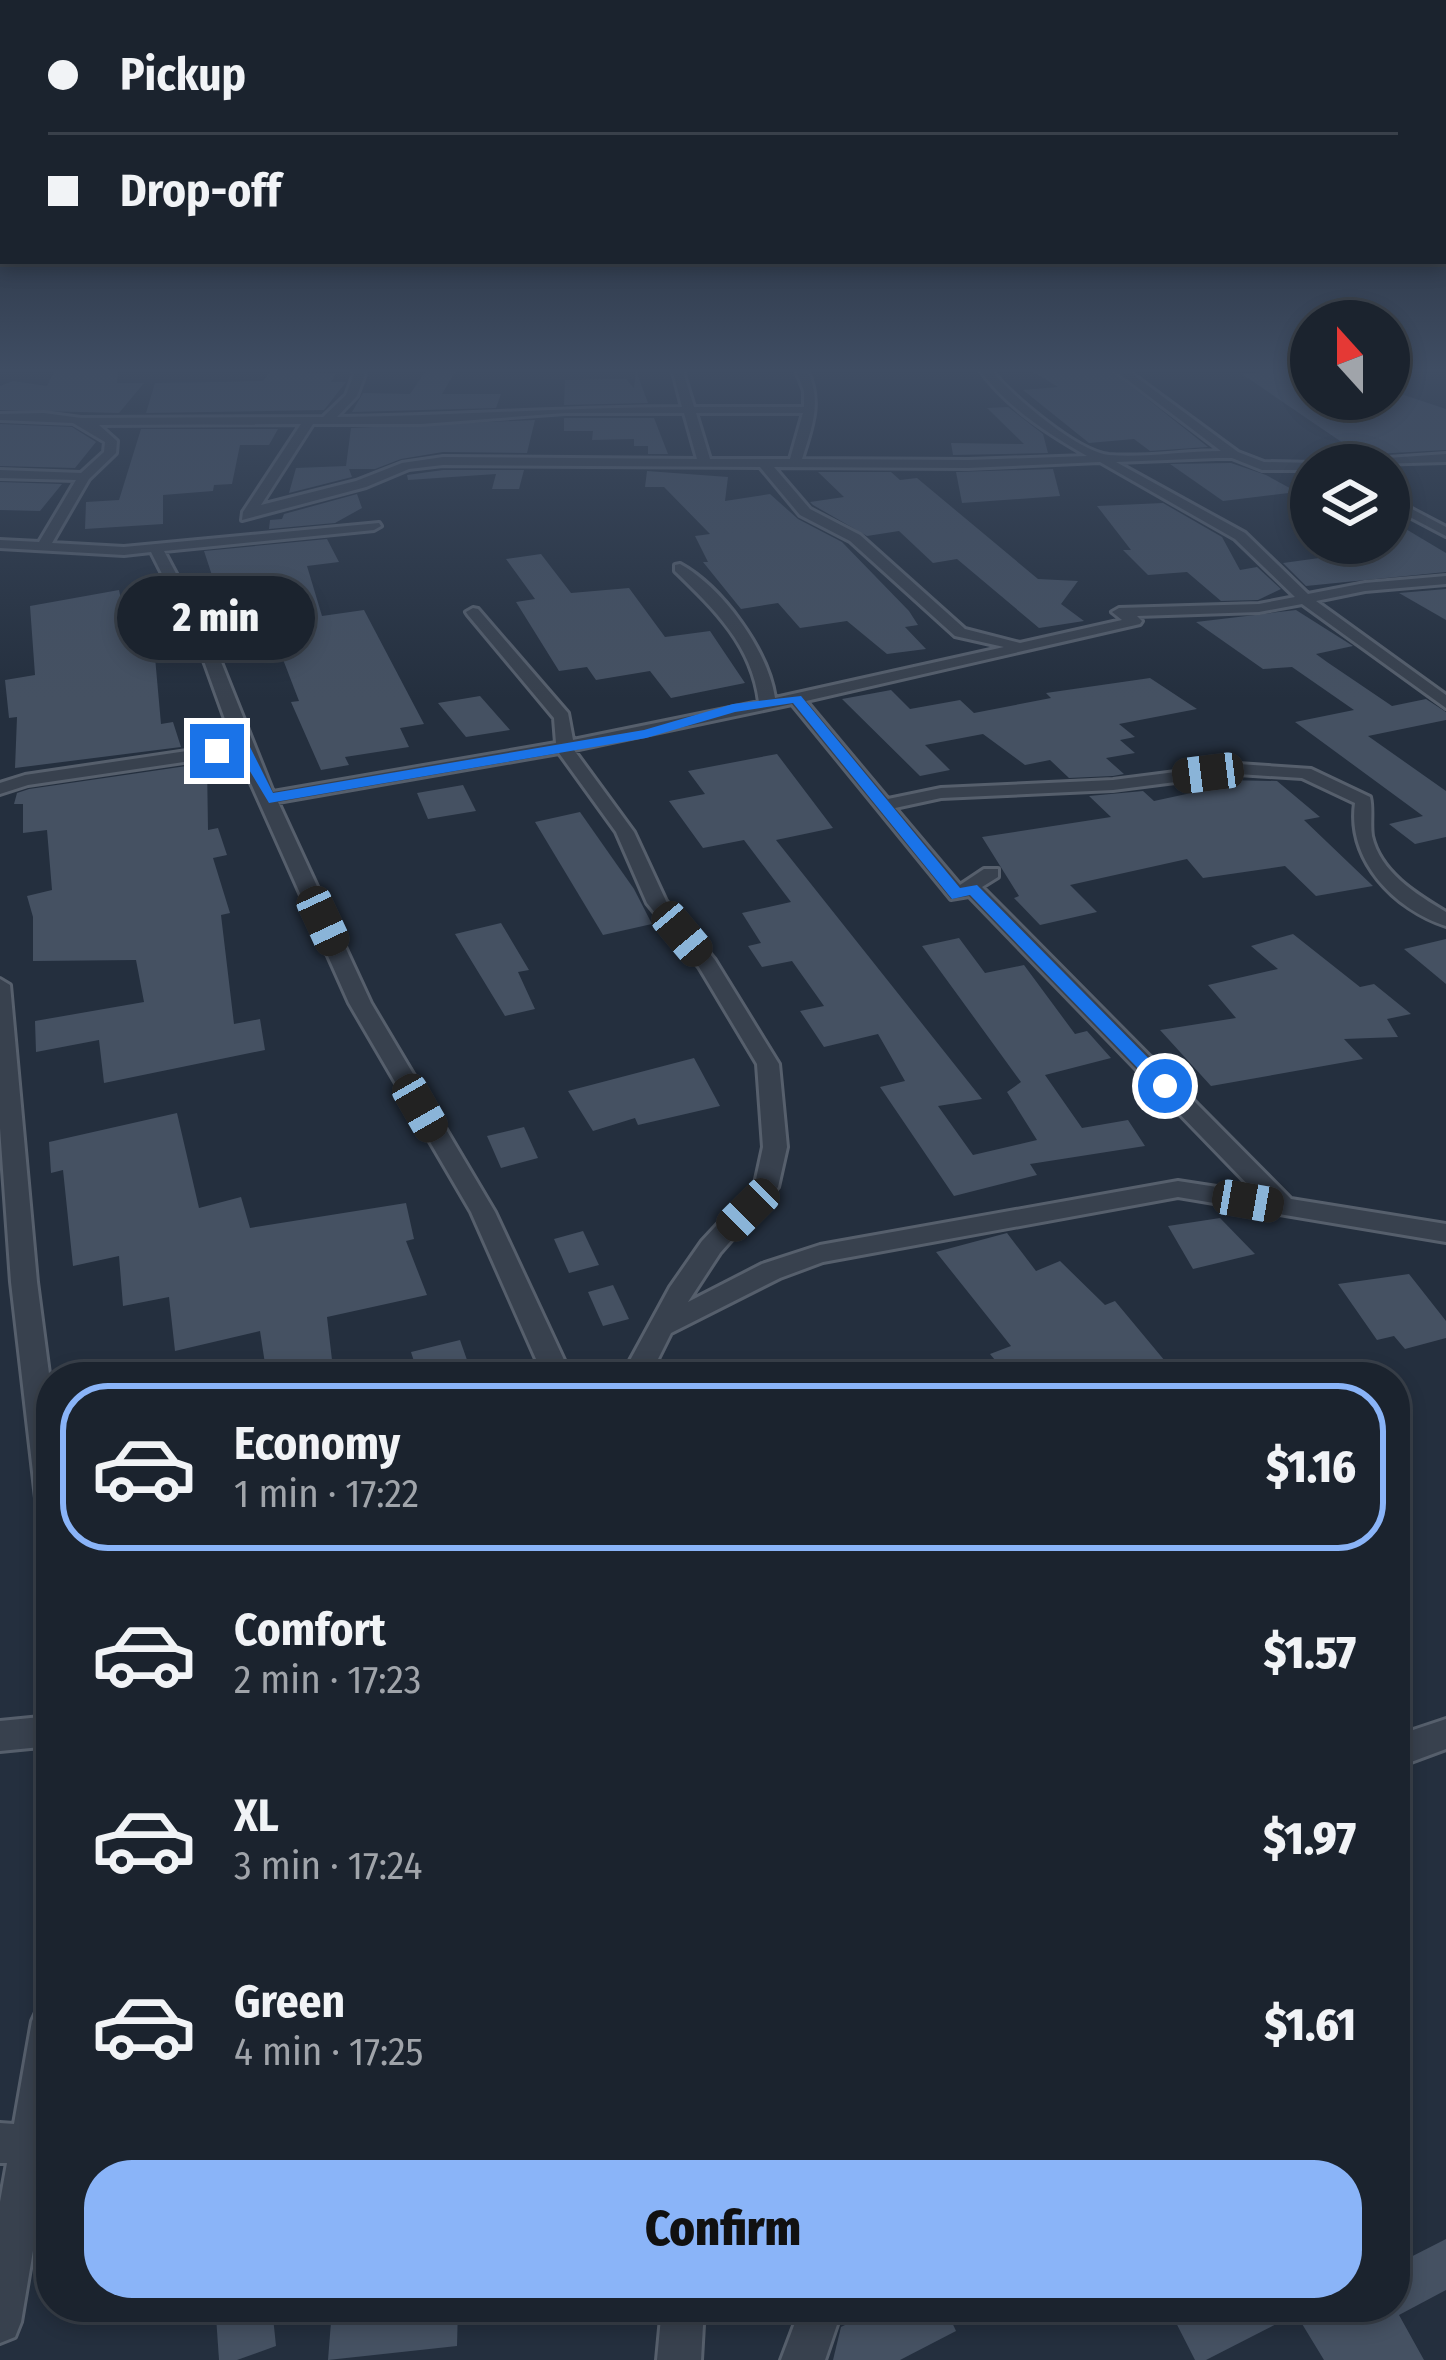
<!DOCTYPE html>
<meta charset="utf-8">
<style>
:root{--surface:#1b232e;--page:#242b36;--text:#f1f3f6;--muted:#a0a4aa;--line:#39404a;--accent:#8ab4f8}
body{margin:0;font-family:"Fira Sans Condensed",sans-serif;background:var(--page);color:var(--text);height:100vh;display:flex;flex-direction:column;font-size:45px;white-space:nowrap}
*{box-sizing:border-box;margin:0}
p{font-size:39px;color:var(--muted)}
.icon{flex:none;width:66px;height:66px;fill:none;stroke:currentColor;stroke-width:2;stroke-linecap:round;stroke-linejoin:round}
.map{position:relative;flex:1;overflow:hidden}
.sheet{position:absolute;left:36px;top:1362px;width:1374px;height:960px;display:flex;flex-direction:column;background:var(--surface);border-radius:48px;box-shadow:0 6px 18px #0003,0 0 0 3px var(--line)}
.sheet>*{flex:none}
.guide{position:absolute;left:0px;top:0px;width:1446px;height:264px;box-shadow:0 6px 18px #0003,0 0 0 3px var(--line);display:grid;align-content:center;height:264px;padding:0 48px;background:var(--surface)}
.needle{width:78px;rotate:339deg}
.tools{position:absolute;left:1290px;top:300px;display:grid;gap:24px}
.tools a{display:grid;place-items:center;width:120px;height:120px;border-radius:50%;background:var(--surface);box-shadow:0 6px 18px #0003,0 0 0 3px var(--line);font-size:60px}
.end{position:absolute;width:54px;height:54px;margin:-27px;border:15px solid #1a73e8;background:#fff;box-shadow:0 0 0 6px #fff}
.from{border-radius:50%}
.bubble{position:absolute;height:84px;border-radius:42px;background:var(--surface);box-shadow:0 6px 18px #0003,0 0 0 3px var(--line);font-size:39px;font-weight:800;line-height:84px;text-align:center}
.car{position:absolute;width:36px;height:72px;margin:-36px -18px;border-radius:15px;box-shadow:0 0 9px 3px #0007;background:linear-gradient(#222 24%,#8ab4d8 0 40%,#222 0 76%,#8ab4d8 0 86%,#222 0)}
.guide b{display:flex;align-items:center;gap:42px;height:114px;font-size:45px}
.guide b+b{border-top:3px solid var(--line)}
.guide i{width:30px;height:30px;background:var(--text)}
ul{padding:21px 0 0;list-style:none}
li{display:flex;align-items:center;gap:36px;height:168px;margin:0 24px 18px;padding:0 24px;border:6px solid transparent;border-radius:48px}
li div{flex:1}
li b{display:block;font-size:45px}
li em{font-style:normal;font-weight:800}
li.current{border-color:var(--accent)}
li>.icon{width:108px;height:108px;stroke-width:1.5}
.action{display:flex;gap:24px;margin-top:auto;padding:24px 48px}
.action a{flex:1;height:138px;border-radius:48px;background:var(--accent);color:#111;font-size:48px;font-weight:800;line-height:138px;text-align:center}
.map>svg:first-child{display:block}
.building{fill:#455162}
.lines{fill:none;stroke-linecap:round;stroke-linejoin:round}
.street-casing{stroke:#565f6c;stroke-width:6}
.street{fill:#38414e;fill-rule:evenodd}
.route{fill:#1a73e8}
</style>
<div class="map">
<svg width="1446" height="2360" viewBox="0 0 1446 2360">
<rect width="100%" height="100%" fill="#242f3e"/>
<g class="building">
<path d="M 56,368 L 118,368 L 117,383 L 144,383 L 119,413 L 0,410 L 0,386 L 13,381 L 47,386 Z"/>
<path d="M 1027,368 L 1108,368 L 1208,447 L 1150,451 L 1134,439 L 1089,443 L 1023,390 L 1058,387 Z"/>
<path d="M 1311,368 L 1311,399 L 1327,399 L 1347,412 L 1389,407 L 1389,390 L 1446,409 L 1446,450 L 1375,454 L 1354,442 L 1343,443 L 1242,374 Z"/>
<path d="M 636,371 L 648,403 L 564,405 L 565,380 L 626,379 L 634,388 Z"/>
<path d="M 270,372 L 336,373 L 331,382 L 346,382 L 324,410 L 146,413 L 155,383 L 263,381 Z"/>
<path d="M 425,372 L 455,372 L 442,394 L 501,394 L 496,408 L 352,412 L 363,393 L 410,394 Z"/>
<path d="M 1008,407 L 1043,434 L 1048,453 L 953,455 L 951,443 L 1024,444 L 987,408 Z"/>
<path d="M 564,418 L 654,418 L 668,454 L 648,454 L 648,446 L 634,446 L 634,439 L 592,440 L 593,431 L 564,431 Z"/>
<path d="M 535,420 L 527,453 L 443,452 L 401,459 L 375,469 L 349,469 L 352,477 L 289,493 L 296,468 L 346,466 L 351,428 Z"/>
<path d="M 0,424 L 72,427 L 96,442 L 75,468 L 0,466 Z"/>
<path d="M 141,429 L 278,429 L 269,445 L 240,445 L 232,484 L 214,485 L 213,491 L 163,495 L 163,524 L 85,529 L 86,502 L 119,500 Z"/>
<path d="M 1231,463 L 1266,475 L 1297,492 L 1223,501 L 1170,464 Z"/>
<path d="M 1053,469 L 1060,496 L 962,503 L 956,472 Z"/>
<path d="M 443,470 L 524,470 L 519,489 L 492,489 L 496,474 L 408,480 L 407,475 Z"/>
<path d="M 647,471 L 728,477 L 725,501 L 770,494 L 798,519 L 842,542 L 909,611 L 918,625 L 905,627 L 926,649 L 887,654 L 847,621 L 800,628 L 778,603 L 741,609 L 703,562 L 708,562 L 695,536 L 710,534 L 664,487 L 645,487 Z"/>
<path d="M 818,472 L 891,472 L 900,480 L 917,478 L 1038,579 L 1078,581 L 1061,604 L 1084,621 L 1039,628 L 957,559 L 933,563 L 899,531 L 867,536 L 813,505 L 810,502 L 844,497 Z"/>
<path d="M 0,482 L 62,484 L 40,511 L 0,510 Z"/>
<path d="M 357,494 L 362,508 L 335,523 L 269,529 L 270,520 L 282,519 L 284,514 Z"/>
<path d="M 1163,503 L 1222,537 L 1240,570 L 1257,567 L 1281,589 L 1258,600 L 1221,601 L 1187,572 L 1148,575 L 1123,550 L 1131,550 L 1097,506 Z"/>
<path d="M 1389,519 L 1446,553 L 1446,572 L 1306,586 L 1283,563 L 1341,555 L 1322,543 L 1389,543 Z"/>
<path d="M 327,539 L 339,562 L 307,566 L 322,616 L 364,610 L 424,724 L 400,728 L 409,747 L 345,757 L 349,765 L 321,770 L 291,702 L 299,701 L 264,610 L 225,615 L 204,551 Z"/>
<path d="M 541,554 L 571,593 L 629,588 L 665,637 L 710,631 L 745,683 L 671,698 L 650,671 L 596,680 L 587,667 L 559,671 L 516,602 L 535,599 L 506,559 Z"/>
<path d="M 1446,589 L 1446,620 L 1399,593 Z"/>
<path d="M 119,590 L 123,609 L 145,606 L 147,615 L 163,613 L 173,655 L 155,657 L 161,724 L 173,722 L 181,747 L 15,768 L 17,717 L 9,718 L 5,680 L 35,675 L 30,606 Z"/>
<path d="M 1296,610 L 1353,646 L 1316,654 L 1327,662 L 1392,706 L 1426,699 L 1446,712 L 1446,720 L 1368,736 L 1446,791 L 1446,837 L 1415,844 L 1389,824 L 1423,816 L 1295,722 L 1354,710 L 1292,667 L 1263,669 L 1196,622 Z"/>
<path d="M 1150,678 L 1197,709 L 1119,724 L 1135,737 L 1120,740 L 1135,753 L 1106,758 L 1124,774 L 1113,776 L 1069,778 L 1050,760 L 1025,765 L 983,734 L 925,745 L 950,770 L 920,776 L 842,699 L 891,690 L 910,709 L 960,700 L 974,713 L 1051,698 L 1046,693 Z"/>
<path d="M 480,696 L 510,730 L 466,737 L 438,703 Z"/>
<path d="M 777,754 L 833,828 L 776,840 L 982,1099 L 938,1106 L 973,1155 L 1037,1140 L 1007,1092 L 1021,1082 L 922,946 L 959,938 L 985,973 L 1024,965 L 1075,1034 L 1087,1031 L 1111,1058 L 1045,1075 L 1082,1128 L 1128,1120 L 1145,1146 L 1030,1164 L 1037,1175 L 954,1196 L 880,1087 L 905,1081 L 878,1034 L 824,1047 L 800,1011 L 824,1006 L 792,961 L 762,967 L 748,946 L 761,943 L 742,913 L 791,902 L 744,840 L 703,848 L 669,801 L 705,794 L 688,771 Z"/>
<path d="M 207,763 L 208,830 L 218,828 L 227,855 L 213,858 L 230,913 L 221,915 L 234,1024 L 260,1019 L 265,1050 L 104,1083 L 99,1040 L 36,1052 L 35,1021 L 144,1002 L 136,960 L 33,961 L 33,917 L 27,896 L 52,890 L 47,830 L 23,833 L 23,804 L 14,804 L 17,793 L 29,789 Z"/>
<path d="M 1223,780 L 1277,781 L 1320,817 L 1304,820 L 1373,886 L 1316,896 L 1285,866 L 1203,878 L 1187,859 L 1070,885 L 1097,912 L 1040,925 L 1014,898 L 1019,896 L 982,837 L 1111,817 L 1089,796 L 1143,791 L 1154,801 L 1228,785 Z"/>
<path d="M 463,785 L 476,811 L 428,819 L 417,793 Z"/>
<path d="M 580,812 L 634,889 L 652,924 L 603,935 L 535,822 Z"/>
<path d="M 501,923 L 529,970 L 518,972 L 535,1009 L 505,1016 L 455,934 Z"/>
<path d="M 1293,934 L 1360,987 L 1374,984 L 1411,1014 L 1387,1019 L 1398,1037 L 1344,1039 L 1363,1059 L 1211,1086 L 1160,1030 L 1236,1018 L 1208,985 L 1278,969 L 1251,946 Z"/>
<path d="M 1446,939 L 1446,984 L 1404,949 Z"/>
<path d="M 694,1058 L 720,1106 L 638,1125 L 635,1118 L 593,1131 L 568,1091 Z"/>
<path d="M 177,1113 L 199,1208 L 241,1197 L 250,1228 L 406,1203 L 414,1239 L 406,1241 L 427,1295 L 327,1317 L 334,1377 L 267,1377 L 260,1331 L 175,1351 L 169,1297 L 123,1306 L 119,1256 L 73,1266 L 63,1170 L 51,1173 L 49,1142 Z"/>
<path d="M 524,1127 L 538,1158 L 501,1168 L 487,1136 Z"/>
<path d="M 1220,1218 L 1255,1254 L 1193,1269 L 1168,1226 Z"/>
<path d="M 583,1231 L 599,1265 L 569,1273 L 554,1239 Z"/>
<path d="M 1007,1233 L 1036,1271 L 1060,1261 L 1105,1305 L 1115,1301 L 1165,1361 L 1145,1368 L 1152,1377 L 1009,1377 L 990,1354 L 1011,1346 L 936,1252 Z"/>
<path d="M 1409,1274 L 1446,1321 L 1446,1338 L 1405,1349 L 1394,1336 L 1377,1340 L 1338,1284 Z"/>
<path d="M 613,1285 L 629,1319 L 603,1326 L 588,1292 Z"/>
<path d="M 460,1340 L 473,1377 L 419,1377 L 411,1352 Z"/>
<path d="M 1446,2239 L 1446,2290 L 1399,2315 L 1424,2360 L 1324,2360 L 1296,2314 L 1206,2360 L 1195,2360 L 1168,2307 L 1395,2307 L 1395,2265 Z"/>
<path d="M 242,2307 L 272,2307 L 276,2346 L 237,2360 L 219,2360 L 216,2316 Z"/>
<path d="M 458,2307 L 457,2346 L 328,2360 L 331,2322 Z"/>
<path d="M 881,2307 L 945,2307 L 956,2331 L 900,2360 L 833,2360 L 841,2327 Z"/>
</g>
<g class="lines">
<g class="street-casing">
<g id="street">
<path d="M 349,368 L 360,368 L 365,374 L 357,396 L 337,417 C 452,416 567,407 682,407 L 672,368 L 682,368 L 694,407 L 804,407 L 804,391 L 795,368 L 806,368 C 823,400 812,427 802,459 L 968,460 L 1087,456 C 1045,432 1007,407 978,368 L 989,368 C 1010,394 1076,451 1109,455 C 1145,458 1184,451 1221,451 L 1112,368 L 1124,368 L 1238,452 L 1264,462 L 1315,463 L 1311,470 L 1262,470 L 1232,458 L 1217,458 L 1116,462 L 1245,533 L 1308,594 L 1365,583 L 1446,576 L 1446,584 L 1365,591 L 1316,601 L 1446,695 L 1446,708 L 1302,604 L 1259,612 L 1137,616 L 1142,621 L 1140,624 L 806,701 L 888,799 L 941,788 L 1113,780 L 1238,764 L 1311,769 L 1370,797 C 1373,809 1370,823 1372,836 C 1380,872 1416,894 1446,912 L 1446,926 C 1394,909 1347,860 1355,803 L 1302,778 L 1238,774 L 1113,790 L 941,798 L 895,808 L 960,885 L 984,869 L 998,869 L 998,877 L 982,887 L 1291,1199 L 1446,1224 L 1446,1242 L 1178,1197 L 823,1262 L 780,1278 L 671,1333 L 649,1377 L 621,1377 L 670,1287 L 702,1241 L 755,1184 L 763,1147 L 757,1064 L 699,967 L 647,903 L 616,832 L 559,753 L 278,802 L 371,1003 L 495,1212 L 572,1377 L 544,1377 L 471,1212 L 349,1003 L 238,754 L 28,785 L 0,794 L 0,783 L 25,775 L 234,744 L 199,647 L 151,552 L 124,555 L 0,548 L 0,540 L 39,542 L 76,480 L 0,478 L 0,470 L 81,473 L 104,452 L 105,442 L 73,423 L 0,420 L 0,414 L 44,413 L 81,418 L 323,417 L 346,395 L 354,374 ZM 565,413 L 684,413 L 697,459 L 443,457 L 402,463 L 356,481 L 261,505 L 313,424 L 421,424 ZM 696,413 L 803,413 L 790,459 L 710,459 ZM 301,424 L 243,512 L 242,520 L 366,487 L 409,469 L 443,465 L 760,467 L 800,515 L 850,541 L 955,636 L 1004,647 L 775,698 C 768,650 722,587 680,564 L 675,565 L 675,571 C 714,609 752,645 759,702 L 573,740 L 568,713 L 478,609 L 473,608 L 466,612 L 468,615 L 554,718 L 556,743 L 273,792 L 215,647 L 164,551 L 374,530 L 381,526 L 379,523 L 124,547 L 52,543 L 89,479 L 116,453 L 117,441 L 99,425 ZM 1100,462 L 1235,539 L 1295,597 L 1259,604 L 1119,608 L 1112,612 L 1122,620 L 1020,643 L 965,629 L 860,535 L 810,509 L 774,467 L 968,468 ZM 792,704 L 951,899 L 969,896 L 1256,1193 L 1178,1181 L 820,1245 L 762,1264 L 688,1302 L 720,1253 L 778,1187 L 787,1147 L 779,1064 L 715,960 L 666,901 L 634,832 L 574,750 Z"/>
<path d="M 1446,454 L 1446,462 L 1338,465 L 1344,461 Z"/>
<path d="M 1389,497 L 1446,527 L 1446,536 L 1389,506 Z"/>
<path d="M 0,979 L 10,985 L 37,1282 L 51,1389 L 51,1510 L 41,1507 L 36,1498 L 11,1282 L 0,1128 Z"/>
<path d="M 51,1716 L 51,1746 L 0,1751 L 0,1721 Z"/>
<path d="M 1446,1719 L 1446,1749 L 1395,1768 L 1395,1736 Z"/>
<path d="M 51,2002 L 51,2144 L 21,2322 L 15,2337 L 0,2343 L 0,2202 L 7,2163 L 0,2163 L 0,2123 L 14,2124 L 32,2021 L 38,2008 Z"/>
<path d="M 662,2307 L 704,2307 L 701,2360 L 657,2360 Z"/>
<path d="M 801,2307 L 843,2307 L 825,2360 L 781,2360 Z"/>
</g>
</g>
<use href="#street" class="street"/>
</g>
<linearGradient id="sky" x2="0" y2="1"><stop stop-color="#141a22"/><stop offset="0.53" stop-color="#3f4d63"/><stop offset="1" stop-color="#3f4d63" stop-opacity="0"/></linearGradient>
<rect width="1446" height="699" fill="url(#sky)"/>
<path class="route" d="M 801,696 L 960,888 L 977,885 L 1172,1082 L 1172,1090 L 1159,1090 L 970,895 L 952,899 L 793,703 L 735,712 L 646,738 L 269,803 L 239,753 L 210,751 L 249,745 L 273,793 L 644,730 L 733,704 Z"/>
</svg>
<div class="tools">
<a><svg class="needle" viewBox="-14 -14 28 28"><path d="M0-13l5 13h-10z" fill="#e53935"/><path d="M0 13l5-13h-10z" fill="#a0a4aa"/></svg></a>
<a><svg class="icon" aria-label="layers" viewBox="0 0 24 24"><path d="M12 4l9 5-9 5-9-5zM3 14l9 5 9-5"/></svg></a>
</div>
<i class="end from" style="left:1165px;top:1086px"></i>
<i class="end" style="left:217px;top:751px"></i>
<div class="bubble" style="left:117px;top:576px;width:198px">2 min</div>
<i class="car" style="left:1208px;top:773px;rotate:263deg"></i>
<i class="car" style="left:323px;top:921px;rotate:155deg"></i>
<i class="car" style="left:682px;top:934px;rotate:140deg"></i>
<i class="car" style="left:420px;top:1108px;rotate:150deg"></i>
<i class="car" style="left:1248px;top:1201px;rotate:100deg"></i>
<i class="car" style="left:748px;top:1210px;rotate:225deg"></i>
<div class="guide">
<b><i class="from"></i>Pickup</b>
<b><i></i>Drop-off</b>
</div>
<section class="sheet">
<ul>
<li class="current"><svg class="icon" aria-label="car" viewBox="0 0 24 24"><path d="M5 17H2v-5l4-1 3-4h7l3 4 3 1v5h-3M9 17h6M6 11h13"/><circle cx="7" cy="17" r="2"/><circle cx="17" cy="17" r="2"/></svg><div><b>Economy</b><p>1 min · 17:22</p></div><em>$1.16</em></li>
<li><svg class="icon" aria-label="car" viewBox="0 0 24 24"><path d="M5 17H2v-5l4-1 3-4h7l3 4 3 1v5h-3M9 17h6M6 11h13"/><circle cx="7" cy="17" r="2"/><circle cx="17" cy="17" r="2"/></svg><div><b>Comfort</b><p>2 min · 17:23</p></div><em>$1.57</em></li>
<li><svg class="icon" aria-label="car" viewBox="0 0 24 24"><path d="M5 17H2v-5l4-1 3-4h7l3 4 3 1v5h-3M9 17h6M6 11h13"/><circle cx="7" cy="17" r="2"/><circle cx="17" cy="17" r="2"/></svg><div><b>XL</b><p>3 min · 17:24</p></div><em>$1.97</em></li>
<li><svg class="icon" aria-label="car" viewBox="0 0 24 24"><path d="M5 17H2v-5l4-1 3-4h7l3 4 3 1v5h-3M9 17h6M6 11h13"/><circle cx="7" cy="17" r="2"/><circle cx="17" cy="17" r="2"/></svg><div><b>Green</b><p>4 min · 17:25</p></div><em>$1.61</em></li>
</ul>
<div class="action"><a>Confirm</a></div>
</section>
</div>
